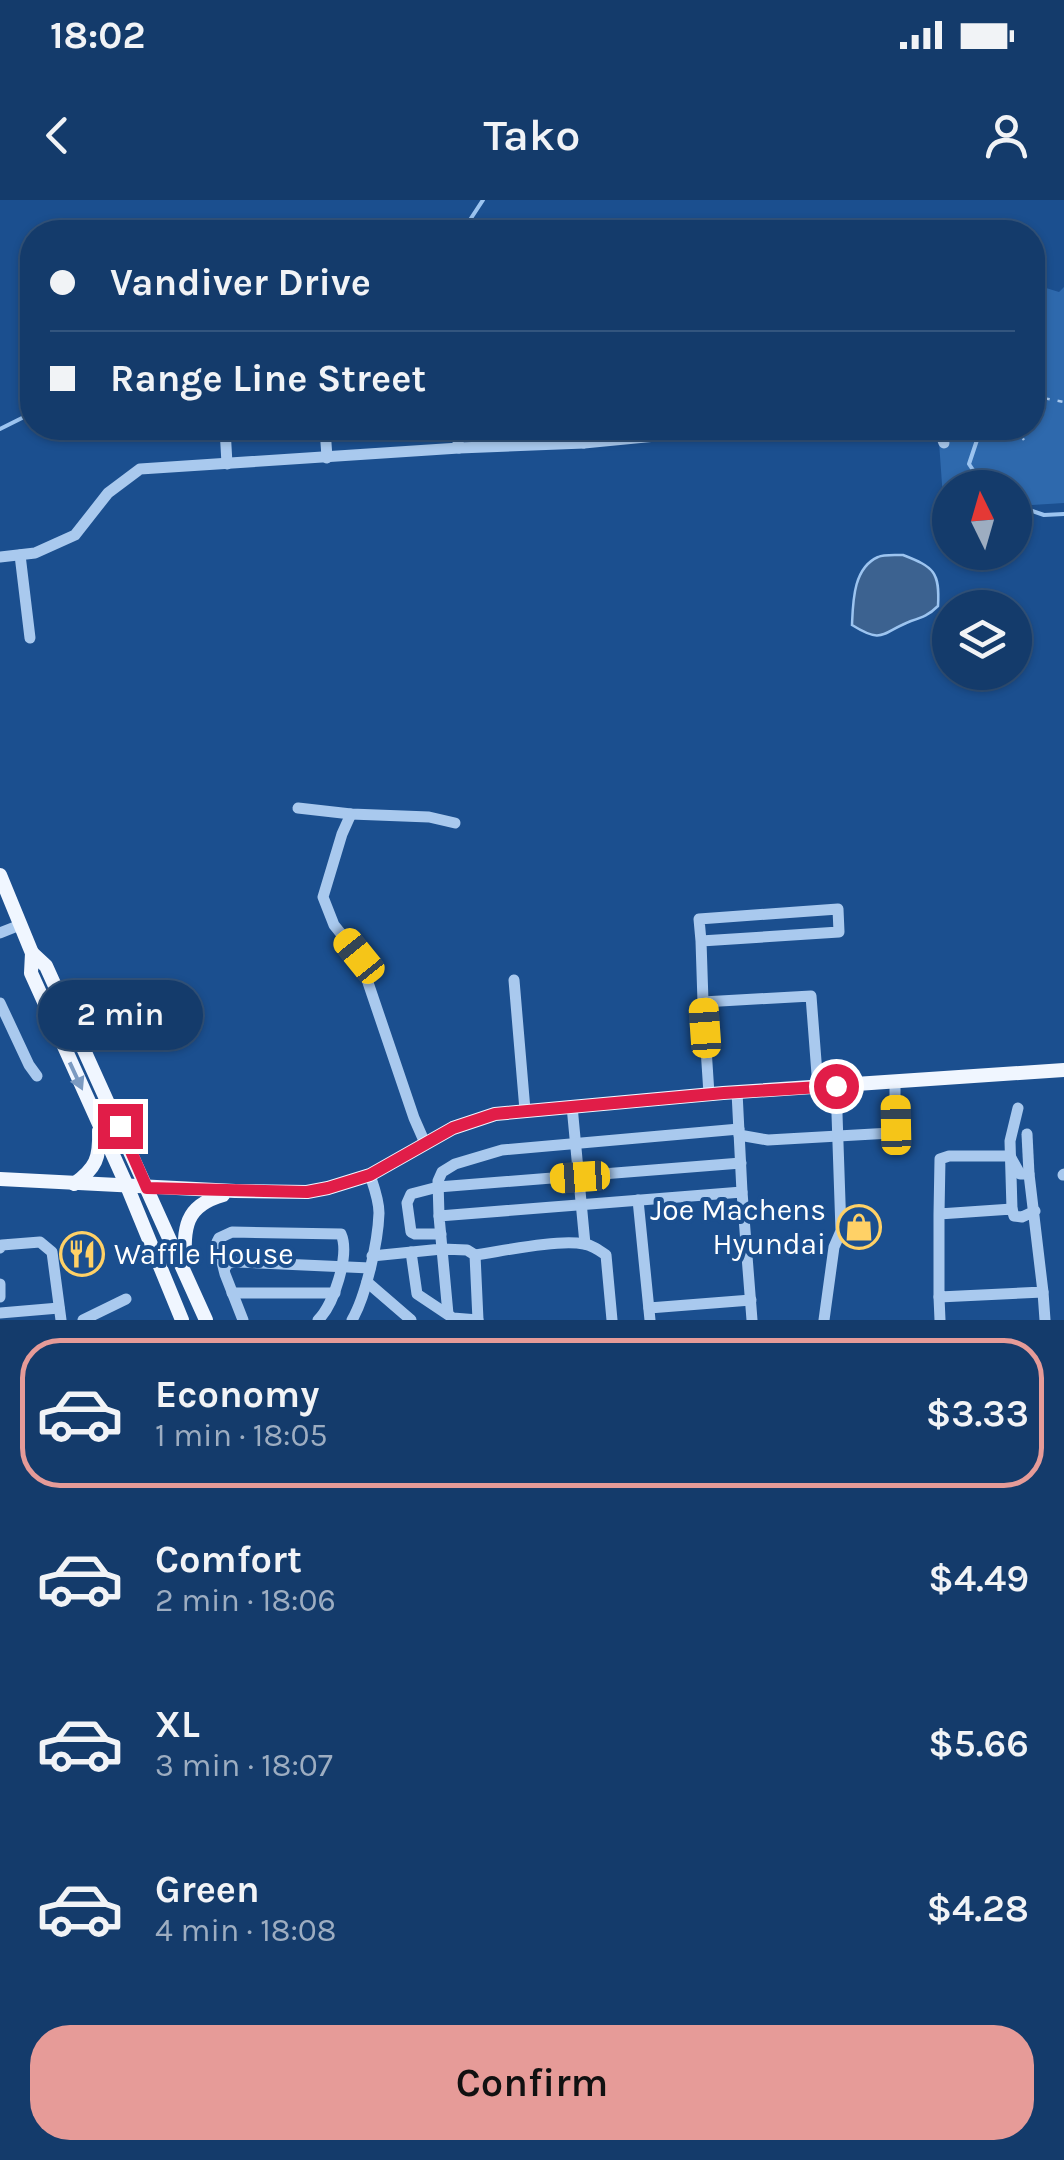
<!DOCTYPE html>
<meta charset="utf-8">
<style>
:root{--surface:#143b6b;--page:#1d4271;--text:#f1f3f6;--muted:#9dadc1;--line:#33557e;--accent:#e69b98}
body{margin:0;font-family:Karla,sans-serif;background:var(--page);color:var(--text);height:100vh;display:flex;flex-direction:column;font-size:38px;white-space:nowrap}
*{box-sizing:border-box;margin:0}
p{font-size:32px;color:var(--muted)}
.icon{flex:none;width:55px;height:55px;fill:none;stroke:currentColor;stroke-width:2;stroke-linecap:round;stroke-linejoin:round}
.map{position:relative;height:1120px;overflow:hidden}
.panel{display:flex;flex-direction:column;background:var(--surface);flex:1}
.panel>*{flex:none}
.hud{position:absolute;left:20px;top:20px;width:1025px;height:220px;border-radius:40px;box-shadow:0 2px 8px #0004,0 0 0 2px var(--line);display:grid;align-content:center;height:220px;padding:0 30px;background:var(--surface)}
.needle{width:65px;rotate:355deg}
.buttons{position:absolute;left:932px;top:270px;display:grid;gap:20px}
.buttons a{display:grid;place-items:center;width:100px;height:100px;border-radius:50%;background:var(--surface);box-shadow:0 2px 8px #0004,0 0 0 2px var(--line);font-size:50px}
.end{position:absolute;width:45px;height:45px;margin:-22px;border:12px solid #e11d48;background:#fff;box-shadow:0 0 0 5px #fff}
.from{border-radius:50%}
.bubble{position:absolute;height:70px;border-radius:35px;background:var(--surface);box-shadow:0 2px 8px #0004,0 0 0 2px var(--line);font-size:32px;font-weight:600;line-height:70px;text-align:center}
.car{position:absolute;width:30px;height:60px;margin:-30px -15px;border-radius:12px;box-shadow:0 0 8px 2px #0007;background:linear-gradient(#f5c518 24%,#345 0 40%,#f5c518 0 76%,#345 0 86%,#f5c518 0)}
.hud b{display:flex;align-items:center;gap:35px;height:95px;font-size:38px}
.hud b+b{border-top:2px solid var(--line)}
.hud i{width:25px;height:25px;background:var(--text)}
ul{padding:18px 0 0;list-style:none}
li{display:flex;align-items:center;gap:30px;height:150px;margin:0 20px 15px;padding:0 10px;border:5px solid transparent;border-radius:40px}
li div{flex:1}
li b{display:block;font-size:38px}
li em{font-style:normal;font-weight:600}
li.active{border-color:var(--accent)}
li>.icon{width:90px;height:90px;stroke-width:1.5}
.button{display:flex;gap:20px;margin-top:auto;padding:20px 30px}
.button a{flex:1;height:115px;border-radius:40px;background:var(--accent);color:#111;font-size:40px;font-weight:600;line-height:115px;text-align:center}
.status{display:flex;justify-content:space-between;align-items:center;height:70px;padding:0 50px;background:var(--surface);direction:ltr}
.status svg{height:28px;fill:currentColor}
header{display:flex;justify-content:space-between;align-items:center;height:130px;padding:0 30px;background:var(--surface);font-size:45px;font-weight:600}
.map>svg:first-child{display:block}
.green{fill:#2e69ad}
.water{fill:#3c6290;stroke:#9cc4f0;stroke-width:2.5}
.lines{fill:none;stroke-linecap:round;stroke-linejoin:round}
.stream{stroke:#9cc4f0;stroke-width:4}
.path{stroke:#a9c9ee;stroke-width:2.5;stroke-dasharray:5 8;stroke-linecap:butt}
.minor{stroke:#a9c9ee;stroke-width:11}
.major{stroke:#f0f6ff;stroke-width:14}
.oneway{fill:#7b9ac1}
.route{stroke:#e11d48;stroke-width:12}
.labels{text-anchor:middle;stroke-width:8;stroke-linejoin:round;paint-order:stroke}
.poi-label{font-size:30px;fill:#fff;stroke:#1b4f8f;text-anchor:end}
</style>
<div class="status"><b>18:02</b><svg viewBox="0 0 49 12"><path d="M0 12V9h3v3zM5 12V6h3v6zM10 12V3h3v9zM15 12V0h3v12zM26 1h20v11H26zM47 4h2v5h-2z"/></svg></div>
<header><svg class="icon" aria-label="back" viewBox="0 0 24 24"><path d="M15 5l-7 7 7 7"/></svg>Tako<svg class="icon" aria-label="person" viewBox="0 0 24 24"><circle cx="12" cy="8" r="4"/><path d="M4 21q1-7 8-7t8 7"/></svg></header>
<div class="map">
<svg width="1064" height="1120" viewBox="0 0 1064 1120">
<rect width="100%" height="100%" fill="#1b4f8f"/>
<path class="green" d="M 1033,84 L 1059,92 L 1064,87 L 1064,303 L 1015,306 L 1015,288 L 950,288 L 950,311 L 944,312 L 938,228 L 1032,228 Z"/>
<path class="water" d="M 903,355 C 934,367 940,372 938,406 C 929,415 923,417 911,421 C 882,432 884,445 852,425 C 853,402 853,368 878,357 C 884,354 896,355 903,355 Z"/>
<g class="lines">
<g class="stream">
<path d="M 462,32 L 483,0"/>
<path d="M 981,228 L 969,264 L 985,288"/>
<path d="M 0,229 L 32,213"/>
<path d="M 1015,305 L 1044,315 L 1064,314"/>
</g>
<g class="path">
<path d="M 1032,196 L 1064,202"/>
<path d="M 1015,228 L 1024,240"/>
</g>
<g class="minor">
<path d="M 225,228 L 227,264"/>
<path d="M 325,228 L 327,258"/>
<path d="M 456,228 L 459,248"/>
<path d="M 583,228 L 584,243"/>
<path d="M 938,228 L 944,243"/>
<path d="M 20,355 L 30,438"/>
<path d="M 0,357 L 35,353 L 75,335 L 108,293 L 140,269 L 459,248 L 584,243 L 738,228"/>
<path d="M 298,608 L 351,614 L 429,617 L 455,623"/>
<path d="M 351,614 L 342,634 L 323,697 L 334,725 L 359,756 L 414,918 L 425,943"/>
<path d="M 0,733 L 20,725"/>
<path d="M 701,741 L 699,719 L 838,709 L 839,732 L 701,741 L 703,802"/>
<path d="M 514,780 L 525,910"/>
<path d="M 0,803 L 29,865 L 37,876"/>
<path d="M 709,894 L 703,802 L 811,796 L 818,887"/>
<path d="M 572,906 L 585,1044"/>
<path d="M 1027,934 L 1029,974"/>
<path d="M 739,935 L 768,940 L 891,933 L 895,925 L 895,881"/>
<path d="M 1063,975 L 1064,974"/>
<path d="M 742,992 L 752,1120"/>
<path d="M 638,1000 L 650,1120"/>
<path d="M 1012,1009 L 1010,941 L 1018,908"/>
<path d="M 939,1014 L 939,1097 L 1043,1092 L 1029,974 L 1020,974 L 1010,956 L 949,956 L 940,959 L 939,1014 L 1012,1009 L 1014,1016 L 1022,1017 L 1035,1011"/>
<path d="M 439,1016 L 438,981 L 442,972 L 455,964 L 502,950 L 739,929"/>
<path d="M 441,1034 L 415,1034 L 411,1032 L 407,1003 L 411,994 L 438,987 L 741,963"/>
<path d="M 0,1048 L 2,1045 L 40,1042 L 52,1052 L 61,1120"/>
<path d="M 411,1052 L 417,1094 L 453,1118 L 478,1120"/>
<path d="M 475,1055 C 503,1051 558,1039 584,1044 C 592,1045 599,1050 606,1055 L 612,1120"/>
<path d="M 372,1056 L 442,1049 L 439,1016 L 742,992 L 737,892"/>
<path d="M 225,1068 L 228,1063 L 237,1062 L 370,1068"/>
<path d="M 367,1082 L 411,1120"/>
<path d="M 0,1084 L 0,1097"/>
<path d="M 1043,1092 L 1045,1120"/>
<path d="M 232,1093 L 335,1093"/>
<path d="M 939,1097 L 940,1120"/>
<path d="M 649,1108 L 751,1100"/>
<path d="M 0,1113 L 59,1108"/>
<path d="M 448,1114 L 442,1049 L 467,1050 L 475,1055 L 478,1120"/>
<path d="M 83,1120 L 126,1099"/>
<path d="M 243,1120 L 225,1074 L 217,1042 L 219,1038 L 232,1032 L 341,1034 C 350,1054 334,1105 318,1120"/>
<path d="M 352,1120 C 366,1096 378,1042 379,1013 C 379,1000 374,987 370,975"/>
<path d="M 824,1120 L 834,1047 L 841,1031 L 836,885"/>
</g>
<g class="major">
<path d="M 0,675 L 32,753 L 31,773 L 127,986 L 182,1120"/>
<path d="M 32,753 L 46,766 L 206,1120"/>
<path d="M 0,979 L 235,991 L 307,992 L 328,988 L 370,975 L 453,928 L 495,914 L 723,893 L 1064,870"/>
<path d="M 74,984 C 96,968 100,958 99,931"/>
<path d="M 185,1063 C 184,1028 184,1006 223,995"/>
</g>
</g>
<defs><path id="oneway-solid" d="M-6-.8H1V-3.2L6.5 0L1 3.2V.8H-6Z" transform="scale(2.5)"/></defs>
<use class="oneway" href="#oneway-solid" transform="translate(76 876) rotate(65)"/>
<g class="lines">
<path class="route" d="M 120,926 L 147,988 L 307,992 L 328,988 L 370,975 L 453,928 L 495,914 L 724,893 L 836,886"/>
</g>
<defs>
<g id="shop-ring" transform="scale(2.25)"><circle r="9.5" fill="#1b4f8f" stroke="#ffd166" stroke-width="1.5"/><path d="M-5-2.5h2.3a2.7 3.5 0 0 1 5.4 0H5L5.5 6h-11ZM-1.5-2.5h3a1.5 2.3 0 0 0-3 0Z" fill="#ffd166"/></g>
<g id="restaurant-ring" transform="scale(2.25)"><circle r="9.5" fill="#1b4f8f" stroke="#ffd166" stroke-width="1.5"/><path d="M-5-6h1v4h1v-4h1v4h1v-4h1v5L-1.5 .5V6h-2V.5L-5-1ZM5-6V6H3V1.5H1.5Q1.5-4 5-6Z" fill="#ffd166"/></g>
</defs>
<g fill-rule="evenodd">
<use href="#shop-ring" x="859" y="1027"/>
<use href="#restaurant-ring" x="82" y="1054"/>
</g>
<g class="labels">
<g class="poi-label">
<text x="826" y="1020">Joe Machens<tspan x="826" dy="34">Hyundai</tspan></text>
<text x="114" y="1064" text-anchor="start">Waffle House</text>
</g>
</g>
</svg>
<div class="buttons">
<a><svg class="needle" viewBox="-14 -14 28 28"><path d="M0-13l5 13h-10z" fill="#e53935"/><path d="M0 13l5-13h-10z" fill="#9dadc1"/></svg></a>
<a><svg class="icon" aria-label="layers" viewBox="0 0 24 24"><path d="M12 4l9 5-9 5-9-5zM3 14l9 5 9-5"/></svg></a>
</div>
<i class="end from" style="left:836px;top:886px"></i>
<i class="end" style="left:120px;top:926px"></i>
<div class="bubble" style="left:38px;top:780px;width:165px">2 min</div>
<i class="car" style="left:359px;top:756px;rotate:321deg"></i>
<i class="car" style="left:705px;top:828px;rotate:356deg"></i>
<i class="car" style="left:896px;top:925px;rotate:359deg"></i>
<i class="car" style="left:580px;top:977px;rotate:266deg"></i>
<div class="hud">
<b><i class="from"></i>Vandiver Drive</b>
<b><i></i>Range Line Street</b>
</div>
</div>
<section class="panel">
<ul>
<li class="active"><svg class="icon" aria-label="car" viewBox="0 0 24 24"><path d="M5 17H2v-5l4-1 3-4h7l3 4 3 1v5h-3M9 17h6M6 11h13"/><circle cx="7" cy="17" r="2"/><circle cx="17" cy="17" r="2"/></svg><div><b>Economy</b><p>1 min · 18:05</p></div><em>$3.33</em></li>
<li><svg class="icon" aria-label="car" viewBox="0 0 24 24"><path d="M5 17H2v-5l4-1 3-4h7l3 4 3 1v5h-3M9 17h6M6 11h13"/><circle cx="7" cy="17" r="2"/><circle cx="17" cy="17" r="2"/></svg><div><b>Comfort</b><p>2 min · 18:06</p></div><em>$4.49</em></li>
<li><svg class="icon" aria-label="car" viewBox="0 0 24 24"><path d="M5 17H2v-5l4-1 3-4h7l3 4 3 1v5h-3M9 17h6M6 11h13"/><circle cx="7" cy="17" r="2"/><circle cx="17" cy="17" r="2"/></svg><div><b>XL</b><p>3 min · 18:07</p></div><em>$5.66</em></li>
<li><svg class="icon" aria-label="car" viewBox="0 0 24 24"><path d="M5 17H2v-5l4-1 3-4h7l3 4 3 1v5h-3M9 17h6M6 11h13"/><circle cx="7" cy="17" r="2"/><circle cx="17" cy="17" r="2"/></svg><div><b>Green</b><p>4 min · 18:08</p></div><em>$4.28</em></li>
</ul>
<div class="button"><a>Confirm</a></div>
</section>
